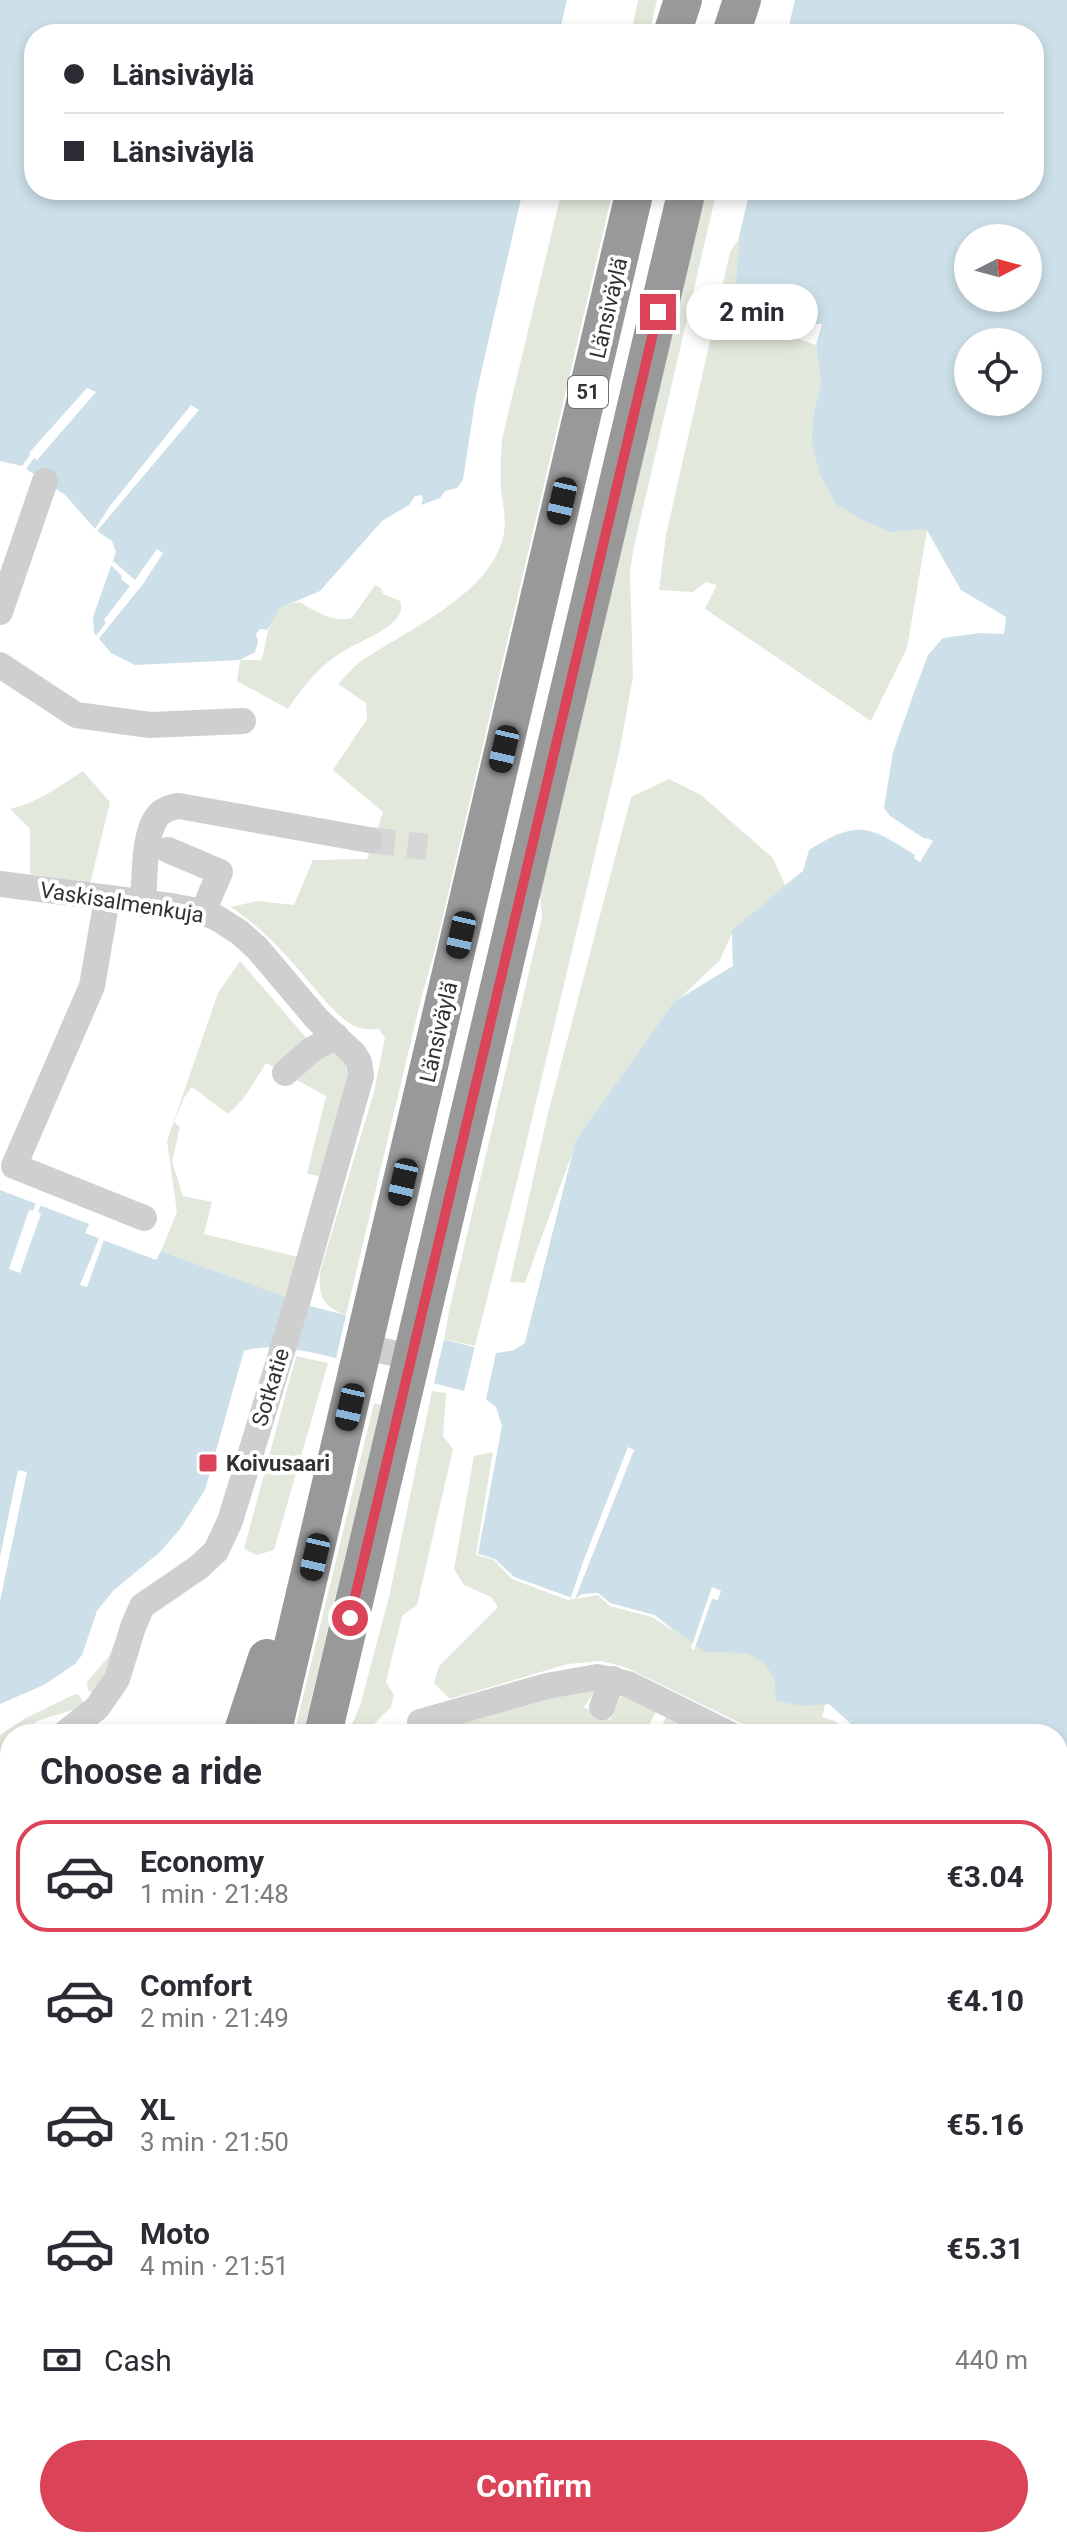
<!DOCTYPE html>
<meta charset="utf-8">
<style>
:root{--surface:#fff;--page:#f7f7f7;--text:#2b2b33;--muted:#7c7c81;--line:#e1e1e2;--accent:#da4358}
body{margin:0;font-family:Roboto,sans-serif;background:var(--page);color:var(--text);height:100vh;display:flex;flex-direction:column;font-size:30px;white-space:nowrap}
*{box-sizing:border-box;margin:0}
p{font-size:26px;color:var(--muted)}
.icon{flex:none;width:44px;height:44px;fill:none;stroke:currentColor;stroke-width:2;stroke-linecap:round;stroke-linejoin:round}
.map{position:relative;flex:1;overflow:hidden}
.side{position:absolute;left:0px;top:1724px;width:1068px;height:824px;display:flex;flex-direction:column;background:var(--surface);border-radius:32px 32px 0 0;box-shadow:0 4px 12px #0003}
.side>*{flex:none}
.top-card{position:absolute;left:24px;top:24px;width:1020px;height:176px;border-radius:32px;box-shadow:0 4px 12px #0003;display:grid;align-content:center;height:176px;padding:0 40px;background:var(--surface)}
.needle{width:52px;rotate:84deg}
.tools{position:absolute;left:954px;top:224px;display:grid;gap:16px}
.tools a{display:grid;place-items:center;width:88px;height:88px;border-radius:50%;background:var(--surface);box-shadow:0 4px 12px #0003;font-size:40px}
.end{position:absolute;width:36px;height:36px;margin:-18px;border:10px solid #da4358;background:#fff;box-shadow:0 0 0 4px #fff}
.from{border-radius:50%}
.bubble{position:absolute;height:56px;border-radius:28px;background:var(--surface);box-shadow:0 4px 12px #0003;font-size:26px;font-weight:700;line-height:56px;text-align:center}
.car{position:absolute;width:24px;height:48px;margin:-24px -12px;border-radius:10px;box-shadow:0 0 6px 2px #0007;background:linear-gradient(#222 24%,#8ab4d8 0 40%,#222 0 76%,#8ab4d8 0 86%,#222 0)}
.top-card b{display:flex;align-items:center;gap:28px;height:76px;font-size:30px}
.top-card b+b{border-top:2px solid var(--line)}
.top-card i{width:20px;height:20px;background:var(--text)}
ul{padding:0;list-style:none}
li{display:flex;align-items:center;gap:24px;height:112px;margin:0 16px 12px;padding:0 24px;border:4px solid transparent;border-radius:32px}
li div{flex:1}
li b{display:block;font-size:30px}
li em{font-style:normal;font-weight:700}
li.on{border-color:var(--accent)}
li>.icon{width:72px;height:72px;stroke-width:1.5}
h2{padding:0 40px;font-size:36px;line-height:96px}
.pay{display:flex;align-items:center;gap:20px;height:88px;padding:0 40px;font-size:30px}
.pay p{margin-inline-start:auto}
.button{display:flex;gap:16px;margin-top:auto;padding:16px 40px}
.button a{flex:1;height:92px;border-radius:48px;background:var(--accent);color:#fff;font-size:32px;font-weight:700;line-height:92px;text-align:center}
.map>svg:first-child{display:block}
.green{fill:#e3e8dc;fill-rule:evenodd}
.water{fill:#cde0e9;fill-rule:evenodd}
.pier{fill:#fff}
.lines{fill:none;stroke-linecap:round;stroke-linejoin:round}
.minor-tunnel{stroke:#d6d6d6;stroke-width:26;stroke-dasharray:26 13;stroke-linecap:butt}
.minor{stroke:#cfcfcf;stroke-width:26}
.major{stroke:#aaa;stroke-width:32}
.highway{stroke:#999;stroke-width:38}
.route{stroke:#da4358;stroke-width:10}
.poi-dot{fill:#da4358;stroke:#fff;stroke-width:3}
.labels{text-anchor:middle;stroke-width:8;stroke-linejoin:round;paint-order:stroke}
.shield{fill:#fff;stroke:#707070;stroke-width:2}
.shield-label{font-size:20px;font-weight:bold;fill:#323232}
.street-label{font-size:22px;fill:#323232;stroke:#fff}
.poi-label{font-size:22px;font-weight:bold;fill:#323232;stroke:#fff;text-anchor:start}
</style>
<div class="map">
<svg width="1067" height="2548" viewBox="0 0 1067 2548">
<rect width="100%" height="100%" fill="#fff"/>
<g class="green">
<path d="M 638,0 L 657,0 L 649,34 L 631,34 Z"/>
<path d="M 562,190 L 613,190 L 435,950 L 422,995 L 346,1315 C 323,1307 318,1297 320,1272 L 374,1092 L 385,1038 L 379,1029 C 369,1030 358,1029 349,1023 C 332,1011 318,992 305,977 C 282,950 260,927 231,907 L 257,901 L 294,905 L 313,860 L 367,859 L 383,812 L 333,770 L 367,719 L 366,703 L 338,684 C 345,677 352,668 360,662 C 405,631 488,596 503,538 C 507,522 503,506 501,489 C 500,472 501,456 502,439 Z"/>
<path d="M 706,190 L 717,190 L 633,551 L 630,572 L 633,677 L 619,753 L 521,1165 L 475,1346 L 444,1339 L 449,1311 L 542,917 L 540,893 Z"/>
<path d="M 748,200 L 968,298 L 968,402 L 1028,402 L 1067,424 L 961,590 L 927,531 L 907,648 L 871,721 L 705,609 L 717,585 L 706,582 L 693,592 L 659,590 L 666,535 L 730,252 L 738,240 ZM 758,324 L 822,324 L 836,504 L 813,416 L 821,383 L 816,345 Z"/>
<path d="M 375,585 L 381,588 L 383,594 L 400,601 C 402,608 402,612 397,618 C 385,633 360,641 344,651 C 321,664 302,687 288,709 L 237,681 L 240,660 L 261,660 C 268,644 265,622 280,609 C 284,605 294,603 299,602 C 317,612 332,623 352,618 Z"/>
<path d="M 83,771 L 110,802 L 90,884 L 30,874 L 30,829 L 10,809 C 37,803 60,786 83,771 Z"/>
<path d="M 669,779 L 701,795 L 773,858 L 785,885 L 803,871 L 525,1342 L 573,1151 L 525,1283 L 510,1282 L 547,1117 L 631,797 ZM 732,933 L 733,966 L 679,999 L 720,960 Z"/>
<path d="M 240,961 L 309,1041 L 274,1067 L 266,1063 L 244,1098 L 228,1114 L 192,1087 L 184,1098 L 174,1122 L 180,1127 L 172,1162 L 183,1196 L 212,1202 L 204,1234 L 298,1257 L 285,1297 L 161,1251 L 177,1212 L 167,1141 L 218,993 Z"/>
<path d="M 334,1050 L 345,1061 L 349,1083 L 319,1176 L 307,1174 L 326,1096 L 297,1080 L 298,1072 Z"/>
<path d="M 296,1356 L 328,1363 L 274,1550 L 257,1555 L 244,1549 Z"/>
<path d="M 432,1391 L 446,1393 L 443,1436 L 453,1449 L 417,1605 L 402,1616 L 386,1682 L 394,1695 L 391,1707 L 369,1729 L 350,1729 L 360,1706 L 389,1597 Z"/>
<path d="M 374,1403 L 381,1405 L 303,1734 L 294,1734 Z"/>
<path d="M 493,1452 L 476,1555 L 494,1560 L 512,1579 L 568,1600 L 598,1595 L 610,1606 L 652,1617 L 675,1632 L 655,1615 L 626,1607 L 723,1605 L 858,1730 L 829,1704 L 825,1705 L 822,1717 L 835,1721 L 846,1734 L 763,1734 L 625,1667 L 601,1661 L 568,1664 L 450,1699 L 434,1683 L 439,1666 L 498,1607 L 491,1597 L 464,1585 L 454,1569 L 474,1456 Z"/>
<path d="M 115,1642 L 121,1643 L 96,1697 L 88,1690 L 87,1682 L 109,1656 Z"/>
<path d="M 599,1686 L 584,1707 L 610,1720 L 623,1693 L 657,1710 L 644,1734 L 446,1734 L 458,1722 Z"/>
<path d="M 75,1694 L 79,1695 L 85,1706 L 37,1721 L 23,1734 L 10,1734 L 10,1748 L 0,1757 L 0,1735 L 24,1719 Z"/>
<path d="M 667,1715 L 705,1734 L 658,1734 Z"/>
<path d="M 10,1797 L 10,1834 L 0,1837 L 0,1799 Z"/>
<path d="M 1058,1818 L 1067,1820 L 1067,1896 L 1058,1896 Z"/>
<path d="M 1058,1952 L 1061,1955 L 1067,1955 L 1067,1991 L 1058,1989 Z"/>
<path d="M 10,2014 L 10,2276 L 6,2263 L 0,2264 L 0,2017 Z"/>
<path d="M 1067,2048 L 1067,2086 L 1058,2089 L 1058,2050 Z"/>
<path d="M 1058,2137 L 1067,2137 L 1067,2181 L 1058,2152 Z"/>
<path d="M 1067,2250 L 1067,2330 L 1058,2332 L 1058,2253 Z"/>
<path d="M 1067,2445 L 1067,2508 L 1062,2492 L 1058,2491 L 1058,2447 Z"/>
<path d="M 1067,2517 L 1067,2548 L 949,2548 L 942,2538 L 1058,2538 L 1058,2520 Z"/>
<path d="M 10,2536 L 10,2538 L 61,2538 L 58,2548 L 0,2548 L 0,2543 L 8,2543 Z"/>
<path d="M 174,2538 L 347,2538 L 348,2548 L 172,2548 Z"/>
<path d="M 405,2538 L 472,2538 L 479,2548 L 408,2548 Z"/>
<path d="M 551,2538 L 719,2538 L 727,2548 L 535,2548 Z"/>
<path d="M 824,2538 L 853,2538 L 842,2548 L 811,2548 Z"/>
<path d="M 900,2538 L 938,2538 L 924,2548 L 889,2546 Z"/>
</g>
<g class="water">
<path d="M 0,0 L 567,0 L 559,34 L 34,34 L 34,190 L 523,190 L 476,395 L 463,480 L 457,488 L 445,491 L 440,498 L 421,505 L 423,498 L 421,495 L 415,496 L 409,505 L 382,521 L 320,591 L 280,608 L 267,630 L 260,629 L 256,634 L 258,642 L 255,652 L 240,660 L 135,665 L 111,653 L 94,633 L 93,617 L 116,552 L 112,541 L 97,531 L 65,495 L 22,466 L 0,461 Z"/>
<path d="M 795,0 L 1067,0 L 1067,1820 L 1058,1818 L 1058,1734 L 862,1734 L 829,1704 L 802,1706 L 776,1701 L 774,1678 L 765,1664 L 747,1653 L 705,1652 L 655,1615 L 610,1603 L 598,1593 L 582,1594 L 575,1599 L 514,1577 L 495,1559 L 478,1554 L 502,1426 L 496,1407 L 480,1395 C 446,1386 412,1378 377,1369 C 341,1360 280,1339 244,1351 L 205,1490 L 180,1529 L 160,1552 L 113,1591 L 97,1611 L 82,1655 L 75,1664 L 44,1685 L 0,1704 L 0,1190 L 89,1224 L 85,1233 L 156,1260 L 161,1251 L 310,1306 L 498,1353 L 514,1350 L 525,1343 L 576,1140 L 674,1002 L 733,966 L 732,930 L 803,871 L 809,850 C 858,819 869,826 915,855 L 914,858 L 920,862 L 933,841 L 926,838 L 925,839 L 890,816 L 884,808 L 893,752 L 916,687 L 928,655 L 943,638 L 980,633 L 1004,634 L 1006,617 L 961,590 L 927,529 L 891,532 L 862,520 L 836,504 L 820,475 L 812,443 L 813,416 L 821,383 L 816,345 L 822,324 L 755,324 L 734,306 L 740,234 L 750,190 L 1034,190 L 1034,34 L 787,34 ZM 968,238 L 1028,238 L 1028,298 L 968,298 ZM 968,342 L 1028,342 L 1028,402 L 968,402 Z"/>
</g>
<g class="pier">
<path d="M 87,388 L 96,392 L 37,460 L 34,458 L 26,469 L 22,466 L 30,455 L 29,453 Z"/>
<path d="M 191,405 L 199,410 L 97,531 L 95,529 L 110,506 Z"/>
<path d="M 157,549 L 163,553 L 143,584 L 97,641 L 94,638 L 106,623 L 104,620 L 130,586 L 121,579 L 122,576 L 111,565 L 113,561 L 135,580 Z"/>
<path d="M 36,1203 L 41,1205 L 38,1212 L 41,1214 L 20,1273 L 9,1269 L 29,1210 L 33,1211 Z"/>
<path d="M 99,1238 L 104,1240 L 87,1287 L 80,1285 Z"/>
<path d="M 347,1311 L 445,1335 L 433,1387 L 335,1363 Z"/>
<path d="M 476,1342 L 497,1348 L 485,1404 L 478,1398 L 463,1395 Z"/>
<path d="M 628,1447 L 634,1450 L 575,1599 L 571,1597 L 583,1562 Z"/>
<path d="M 18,1470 L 27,1472 L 0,1601 L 0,1557 Z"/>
<path d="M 712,1587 L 721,1591 L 718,1600 L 712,1599 L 694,1650 L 691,1648 Z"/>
</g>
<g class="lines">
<path class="minor-tunnel" d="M 369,840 L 427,847"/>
<g class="minor">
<path d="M 0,612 L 45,481"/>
<path d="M 0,665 L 76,715 L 150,725 L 243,721"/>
<path d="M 168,850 L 220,872 L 203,912"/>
<path d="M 0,884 L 171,906 L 203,912 L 217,918 L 239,932 L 257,948 L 317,1019 L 354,1054 L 359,1062 L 361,1076 L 298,1299 L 230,1521 L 216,1551 L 199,1567 L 142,1606 L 133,1627 L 117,1679 L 97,1708 L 64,1734"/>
<path d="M 107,899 L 92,986 L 14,1166 L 144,1218"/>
<path d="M 143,904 C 145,881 143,835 157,817 C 162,810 171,807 179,806 L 369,840"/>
<path d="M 285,1073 L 311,1050 L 336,1036"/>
<path d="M 364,1347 L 412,1357"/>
<path d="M 602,1707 L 613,1679"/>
<path d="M 420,1722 L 547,1686 L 597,1677 L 628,1684 L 729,1734"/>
<path d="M 0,1770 L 10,1765"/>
<path d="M 1058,2112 L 1067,2109"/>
<path d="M 0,2351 L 6,2372"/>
<path d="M 1058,2388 L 1067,2385"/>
<path d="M 1058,2430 L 1067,2427"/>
<path d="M 518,2548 L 535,2538"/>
<path d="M 865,2548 L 878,2538"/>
</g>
<g class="major">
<path d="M 0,2445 L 10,2431"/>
<path d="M 0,2501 L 10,2474"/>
</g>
<g class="highway">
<path d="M 672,34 L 683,0"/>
<path d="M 731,34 L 742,0"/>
<path d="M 242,1734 L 267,1658"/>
<path d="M 272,1734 L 635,190"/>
<path d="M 323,1734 L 687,190"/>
<path d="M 361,2538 L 361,2548"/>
<path d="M 82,2548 L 85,2538"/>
<path d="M 132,2548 L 134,2538"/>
</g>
</g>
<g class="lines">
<path class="route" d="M 350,1618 L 658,312"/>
</g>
<rect class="poi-dot" x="198" y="1453" width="20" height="20" rx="4"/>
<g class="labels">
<rect class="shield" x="568" y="376" width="40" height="32" rx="6"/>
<g class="shield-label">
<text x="588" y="399">51</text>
</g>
<g class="street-label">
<text transform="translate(608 308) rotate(-77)" y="8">Länsiväylä</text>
<text transform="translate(122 902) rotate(9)" y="8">Vaskisalmenkuja</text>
<text transform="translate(438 1032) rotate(-77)" y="8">Länsiväylä</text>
<text transform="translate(270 1387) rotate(-73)" y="8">Sotkatie</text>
</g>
<g class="poi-label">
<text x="226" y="1471">Koivusaari</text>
</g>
</g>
</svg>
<div class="tools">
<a><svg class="needle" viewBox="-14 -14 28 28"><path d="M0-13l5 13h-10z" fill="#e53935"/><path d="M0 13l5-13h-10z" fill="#7c7c81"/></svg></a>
<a><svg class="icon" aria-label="locate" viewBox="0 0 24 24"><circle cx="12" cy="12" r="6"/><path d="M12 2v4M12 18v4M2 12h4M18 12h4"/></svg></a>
</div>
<i class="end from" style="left:350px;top:1618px"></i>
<i class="end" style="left:658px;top:312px"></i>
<div class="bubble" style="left:686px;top:284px;width:132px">2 min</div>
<i class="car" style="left:562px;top:501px;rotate:193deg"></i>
<i class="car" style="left:504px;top:749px;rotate:193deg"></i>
<i class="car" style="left:461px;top:935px;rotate:193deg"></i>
<i class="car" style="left:403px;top:1182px;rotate:193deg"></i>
<i class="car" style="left:350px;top:1407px;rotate:193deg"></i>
<i class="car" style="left:315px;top:1557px;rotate:193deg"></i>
<div class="top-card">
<b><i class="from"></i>Länsiväylä</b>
<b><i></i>Länsiväylä</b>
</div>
<section class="side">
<h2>Choose a ride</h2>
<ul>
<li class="on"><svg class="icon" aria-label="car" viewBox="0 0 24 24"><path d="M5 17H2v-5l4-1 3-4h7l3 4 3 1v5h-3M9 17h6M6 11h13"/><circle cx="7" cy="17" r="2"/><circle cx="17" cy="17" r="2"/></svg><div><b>Economy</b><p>1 min · 21:48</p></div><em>€3.04</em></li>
<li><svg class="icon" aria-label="car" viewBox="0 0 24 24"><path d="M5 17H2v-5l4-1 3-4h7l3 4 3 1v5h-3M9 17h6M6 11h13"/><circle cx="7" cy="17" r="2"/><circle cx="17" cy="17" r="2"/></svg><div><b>Comfort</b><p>2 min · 21:49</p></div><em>€4.10</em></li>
<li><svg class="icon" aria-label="car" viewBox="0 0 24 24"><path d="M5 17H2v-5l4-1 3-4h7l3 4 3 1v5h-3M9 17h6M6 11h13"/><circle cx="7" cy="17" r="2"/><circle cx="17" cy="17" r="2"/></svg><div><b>XL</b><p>3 min · 21:50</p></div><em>€5.16</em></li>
<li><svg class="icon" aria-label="car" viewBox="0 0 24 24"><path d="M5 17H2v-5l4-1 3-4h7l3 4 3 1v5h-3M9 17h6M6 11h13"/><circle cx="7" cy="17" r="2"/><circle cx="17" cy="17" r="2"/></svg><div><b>Moto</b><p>4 min · 21:51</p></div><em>€5.31</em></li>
</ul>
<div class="pay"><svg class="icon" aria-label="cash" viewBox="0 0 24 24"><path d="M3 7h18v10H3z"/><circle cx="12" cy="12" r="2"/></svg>Cash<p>440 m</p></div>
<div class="button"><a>Confirm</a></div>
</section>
</div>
